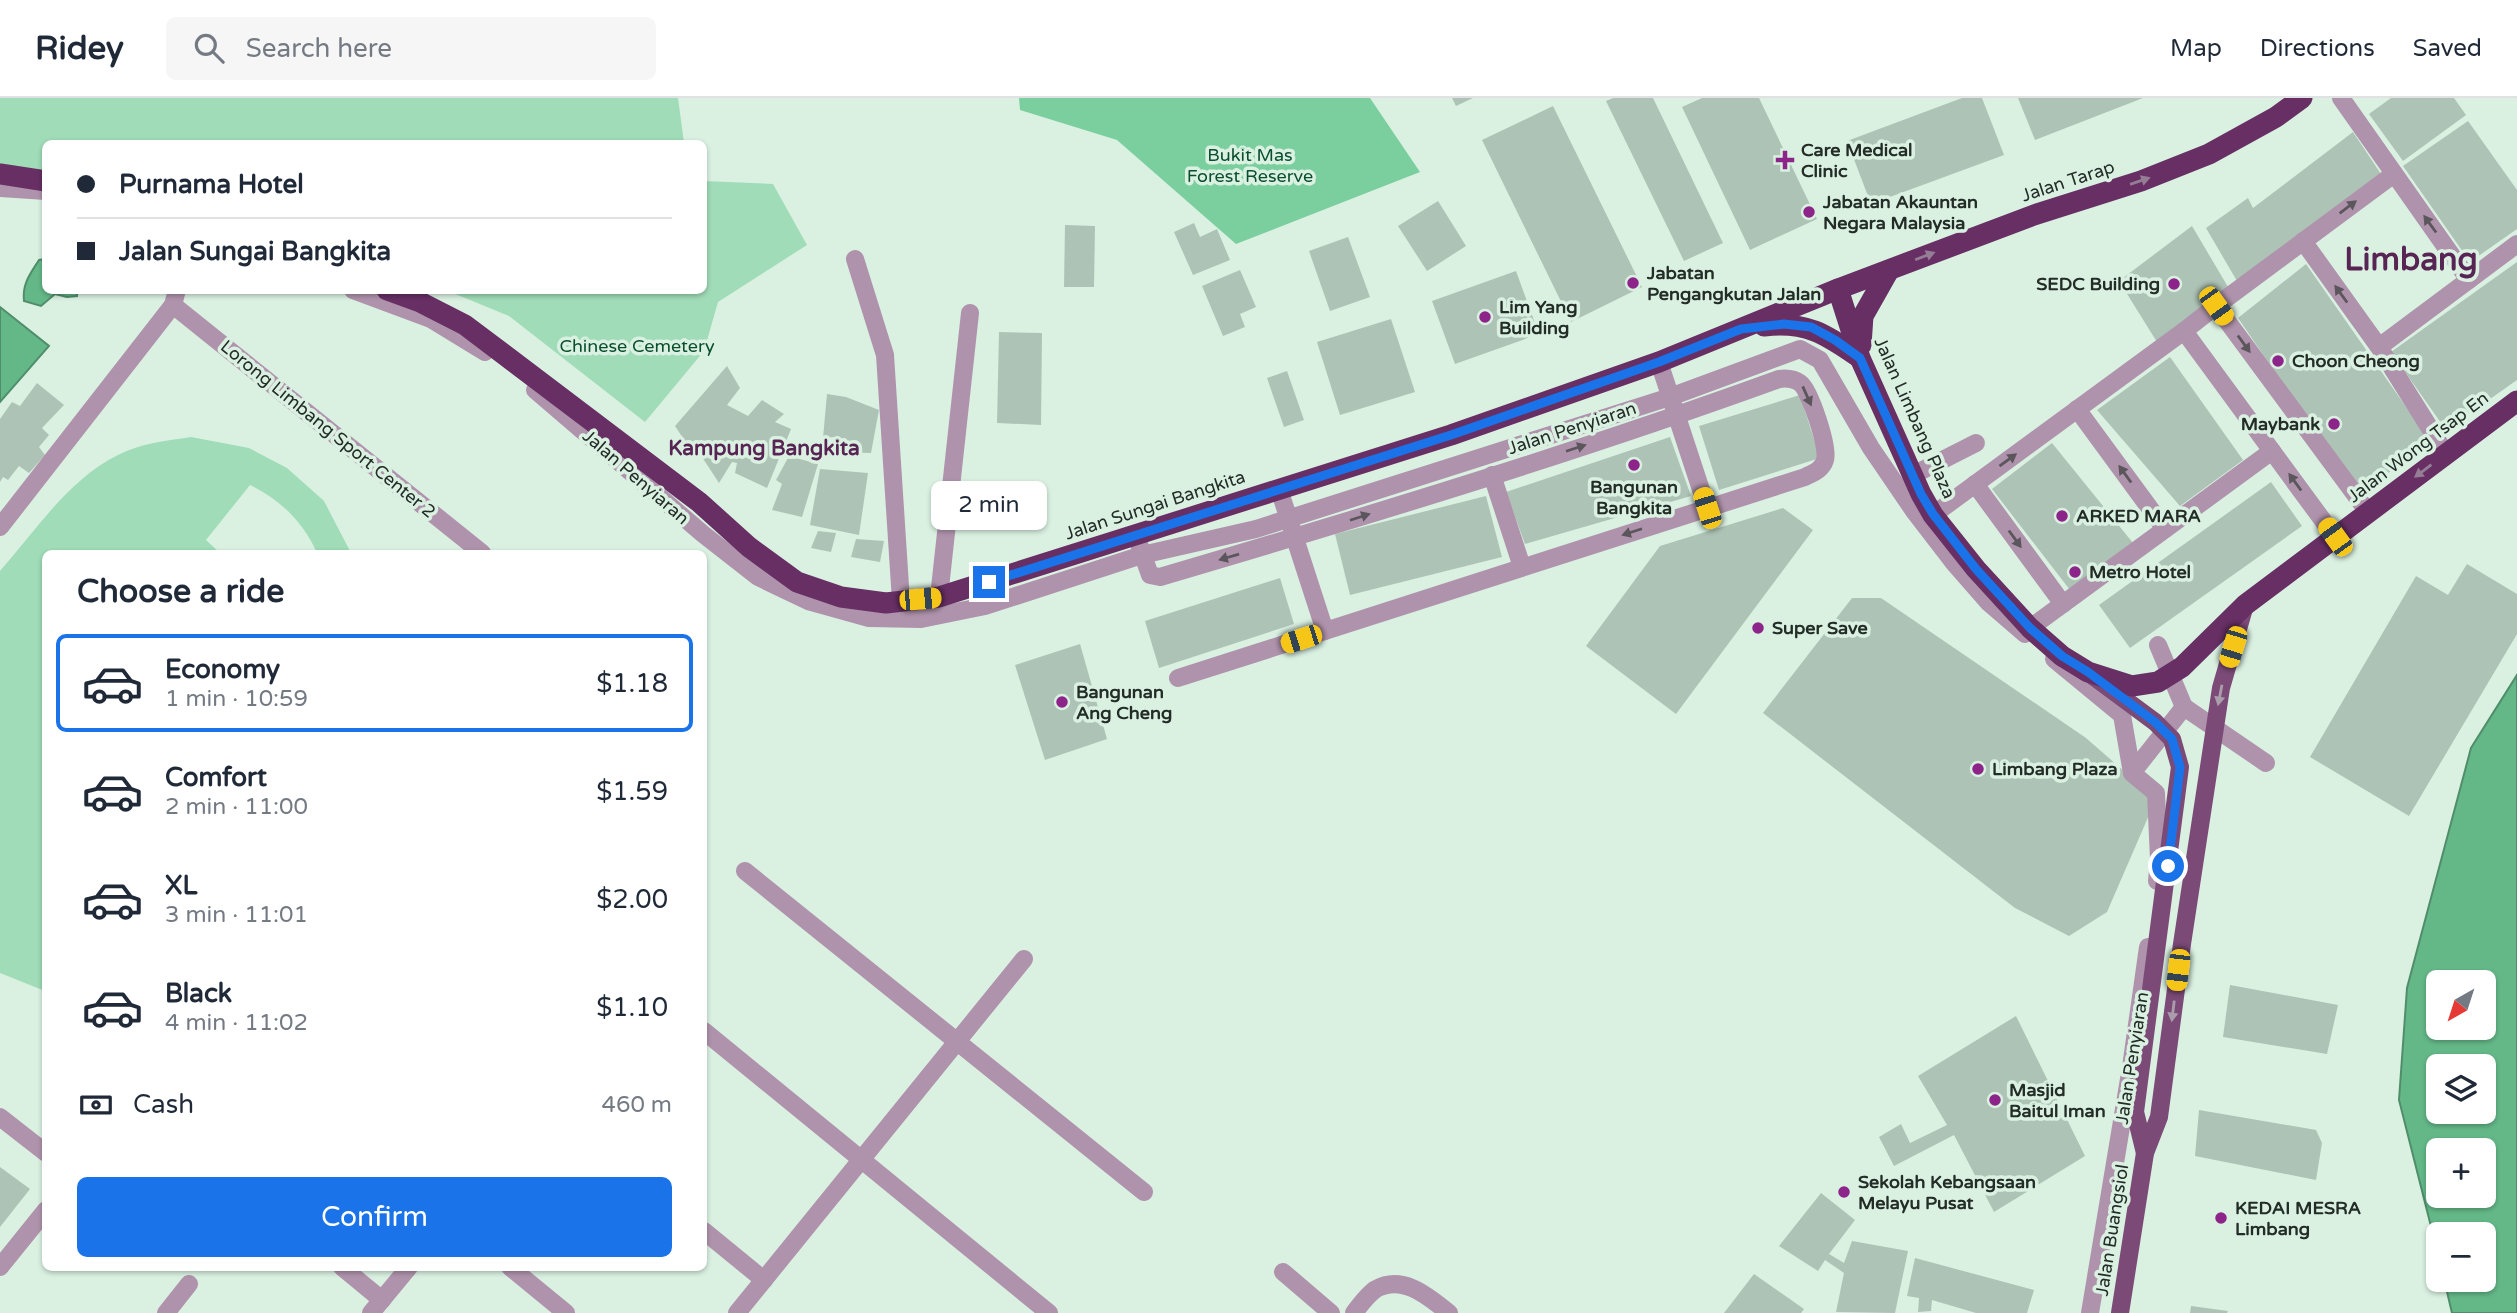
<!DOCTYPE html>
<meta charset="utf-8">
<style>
:root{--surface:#fff;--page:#f6f6f7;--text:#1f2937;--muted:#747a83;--line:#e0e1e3;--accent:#1a73e8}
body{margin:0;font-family:"Varela Round",sans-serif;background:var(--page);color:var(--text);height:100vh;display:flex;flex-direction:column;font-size:26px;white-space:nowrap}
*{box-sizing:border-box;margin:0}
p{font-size:23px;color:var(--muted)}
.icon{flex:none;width:38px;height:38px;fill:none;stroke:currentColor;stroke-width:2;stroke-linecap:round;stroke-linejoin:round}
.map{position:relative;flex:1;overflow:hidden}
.sheet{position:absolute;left:42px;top:452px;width:665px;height:721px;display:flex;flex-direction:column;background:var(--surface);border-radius:10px;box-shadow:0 2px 5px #0004}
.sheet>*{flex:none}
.banner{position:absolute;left:42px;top:42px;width:665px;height:154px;border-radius:10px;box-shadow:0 2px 5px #0004;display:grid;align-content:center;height:154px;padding:0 35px;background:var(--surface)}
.needle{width:46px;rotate:219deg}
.controls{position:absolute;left:2426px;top:872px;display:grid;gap:14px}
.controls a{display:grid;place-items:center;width:70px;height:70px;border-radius:10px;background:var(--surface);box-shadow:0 2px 5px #0004;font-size:35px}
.end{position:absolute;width:32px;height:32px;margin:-16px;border:9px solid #1a73e8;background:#fff;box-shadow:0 0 0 4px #fff}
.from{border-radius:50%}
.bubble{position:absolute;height:49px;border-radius:10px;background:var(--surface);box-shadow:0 2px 5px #0004;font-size:23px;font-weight:600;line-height:49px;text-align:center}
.car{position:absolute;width:21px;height:42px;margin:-21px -10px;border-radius:9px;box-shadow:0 0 5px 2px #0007;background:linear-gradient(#f5c518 24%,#345 0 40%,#f5c518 0 76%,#345 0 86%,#f5c518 0)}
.banner b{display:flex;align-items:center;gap:24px;height:66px;font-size:26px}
.banner b+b{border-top:2px solid var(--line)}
.banner i{width:18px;height:18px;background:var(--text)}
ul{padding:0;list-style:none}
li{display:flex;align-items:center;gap:21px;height:98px;margin:0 14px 10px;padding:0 21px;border:4px solid transparent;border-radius:10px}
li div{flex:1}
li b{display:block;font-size:26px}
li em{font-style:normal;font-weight:600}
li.on{border-color:var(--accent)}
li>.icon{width:63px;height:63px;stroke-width:1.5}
h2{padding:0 35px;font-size:32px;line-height:84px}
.pay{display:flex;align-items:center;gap:18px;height:77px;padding:0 35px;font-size:26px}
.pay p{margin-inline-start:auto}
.button{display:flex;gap:14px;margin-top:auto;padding:14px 35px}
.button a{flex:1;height:80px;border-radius:10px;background:var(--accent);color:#fff;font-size:28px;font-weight:600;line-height:80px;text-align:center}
header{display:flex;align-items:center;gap:42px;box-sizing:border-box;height:98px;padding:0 35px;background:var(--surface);border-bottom:2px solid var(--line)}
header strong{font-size:33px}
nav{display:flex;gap:38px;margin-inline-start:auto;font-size:24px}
.search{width:490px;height:63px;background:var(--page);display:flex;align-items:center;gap:18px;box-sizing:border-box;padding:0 24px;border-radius:10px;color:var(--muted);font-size:26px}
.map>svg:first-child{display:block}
.green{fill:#a0dcb7}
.forest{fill:#7bcf9e}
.water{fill:#64b888;stroke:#508e6b;stroke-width:2;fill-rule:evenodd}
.building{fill:#adc3b5}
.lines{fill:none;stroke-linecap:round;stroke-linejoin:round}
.minor{stroke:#af93ac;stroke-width:18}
.major{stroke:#7b4a77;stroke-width:18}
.highway{stroke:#672f64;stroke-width:21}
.oneway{fill:#957d96}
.oneway2{fill:#5b555c}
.oneway3{fill:#aa9eac}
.route{stroke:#1a73e8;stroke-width:9}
.poi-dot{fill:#8d2489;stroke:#daf1e2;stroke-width:2.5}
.labels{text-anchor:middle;stroke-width:7;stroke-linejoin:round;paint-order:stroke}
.poi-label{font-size:18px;font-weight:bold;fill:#232c27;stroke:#daf1e2;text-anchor:start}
.park-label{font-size:18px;fill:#0a4e2f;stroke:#daf1e2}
.street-label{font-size:18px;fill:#232c27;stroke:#daf1e2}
.quarter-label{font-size:21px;font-weight:bold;fill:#572454;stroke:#daf1e2}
.town-label{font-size:32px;font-weight:bold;fill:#572454;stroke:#daf1e2}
</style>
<header>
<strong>Ridey</strong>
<div class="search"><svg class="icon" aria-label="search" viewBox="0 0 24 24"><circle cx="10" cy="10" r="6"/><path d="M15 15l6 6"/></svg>Search here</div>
<nav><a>Map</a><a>Directions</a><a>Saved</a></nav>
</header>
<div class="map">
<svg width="2517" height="1215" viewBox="0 0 2517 1215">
<rect width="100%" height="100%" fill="#daf1e2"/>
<g class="green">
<path d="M 0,0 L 678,0 L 684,45 L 46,46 L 45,75 L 0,68 Z"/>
<path d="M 704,83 L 773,86 L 807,147 L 718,204 L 704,253 L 645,324 L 509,218 L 448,193 L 704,192 Z"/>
<path d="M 191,339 L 249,350 L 287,370 L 324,403 L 351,455 L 317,455 C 304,425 280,401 250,387 L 206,442 L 220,455 L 46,455 L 45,893 L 0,875 L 0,473 C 36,432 69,381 118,357 C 141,345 166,343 191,339 Z"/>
</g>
<path class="forest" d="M 1019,0 L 1370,0 L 1420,74 L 1236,146 L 1117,42 L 1020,12 Z"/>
<g class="water">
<path d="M 45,161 L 46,192 L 77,193 L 77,198 L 67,199 L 55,196 L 41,208 L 24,203 C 22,186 30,176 39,162 Z"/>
<path d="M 0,209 L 49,248 L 0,304 Z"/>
<path d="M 2517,577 L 2517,1215 L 2452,1215 L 2444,1181 L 2483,1181 L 2483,1136 L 2438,1136 L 2438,1156 L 2399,1002 L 2407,890 L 2471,650 ZM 2438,884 L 2483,884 L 2483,929 L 2438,929 ZM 2438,968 L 2483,968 L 2483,1013 L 2438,1013 ZM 2438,1052 L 2483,1052 L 2483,1097 L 2438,1097 Z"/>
</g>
<g class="building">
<path d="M 1452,0 L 1473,0 L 1456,8 Z"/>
<path d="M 1613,0 L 1653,0 L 1723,145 L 1684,163 L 1606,3 Z"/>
<path d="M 1702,0 L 1759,0 L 1817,121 L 1750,152 L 1682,9 Z"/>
<path d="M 1962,0 L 1982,0 L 2004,57 L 1871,106 L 1847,43 Z"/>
<path d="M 2018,0 L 2143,0 L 2035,42 Z"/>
<path d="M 2391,0 L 2454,0 L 2466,17 L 2403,63 L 2369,16 Z"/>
<path d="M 1553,8 L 1642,189 L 1571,224 L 1482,42 Z"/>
<path d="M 2468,23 L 2517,92 L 2517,131 L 2470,164 L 2403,68 Z"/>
<path d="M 2353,34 L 2381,76 L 2237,183 L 2206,130 L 2248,100 L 2253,110 Z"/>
<path d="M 1438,103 L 1466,148 L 1427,173 L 1398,128 Z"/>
<path d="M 1194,125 L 1200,139 L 1217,131 L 1230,162 L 1193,177 L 1174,134 Z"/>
<path d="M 1065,127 L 1095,128 L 1094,189 L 1064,189 Z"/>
<path d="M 2192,128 L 2228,189 L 2157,244 L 2119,183 Z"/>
<path d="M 1348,139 L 1370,199 L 1330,213 L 1309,153 Z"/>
<path d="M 2517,164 L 2517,282 L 2446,332 L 2391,254 Z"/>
<path d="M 2306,166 L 2432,346 L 2358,395 L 2238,220 Z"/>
<path d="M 1240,172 L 1256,209 L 1240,216 L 1245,229 L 1223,238 L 1202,188 Z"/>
<path d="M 1516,173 L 1539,236 L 1455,266 L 1432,203 Z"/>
<path d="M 1391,221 L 1415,294 L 1340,317 L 1317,244 Z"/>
<path d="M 999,234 L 1042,235 L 1041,327 L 997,325 Z"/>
<path d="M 2170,259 L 2243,362 L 2180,408 L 2097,312 Z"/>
<path d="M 727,268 L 740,290 L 727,307 L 748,318 L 762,302 L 784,316 L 775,324 L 791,331 L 767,390 L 735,375 L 737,365 L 732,364 L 719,385 L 702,359 L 715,349 L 705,344 L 693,355 L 675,328 Z"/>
<path d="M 1287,273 L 1304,322 L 1284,329 L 1267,280 Z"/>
<path d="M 37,285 L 64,307 L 42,330 L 49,337 L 39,349 L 45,357 L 29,375 L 19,368 L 8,382 L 3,379 L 0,384 L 0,321 L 12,304 L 20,308 Z"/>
<path d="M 827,296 L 846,299 L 879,312 L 871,355 L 833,354 L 835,339 L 823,340 Z"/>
<path d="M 1800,297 L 1820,360 L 1719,392 L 1699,328 Z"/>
<path d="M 1670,339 L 1691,398 L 1525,446 L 1506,394 Z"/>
<path d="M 2052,345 L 2133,445 L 2070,492 L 1992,391 Z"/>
<path d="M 789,358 L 818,366 L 802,419 L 772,412 L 782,386 L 776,382 Z"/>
<path d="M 820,371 L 868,375 L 859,437 L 810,427 Z"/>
<path d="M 2271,384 L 2302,428 L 2130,550 L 2099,507 Z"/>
<path d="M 1486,398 L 1502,459 L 1350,497 L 1335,436 Z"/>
<path d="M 1783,410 L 1813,432 L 1676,616 L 1586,548 L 1660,448 Z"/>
<path d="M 818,433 L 836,435 L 831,454 L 811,450 Z"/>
<path d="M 856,441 L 884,443 L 880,464 L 851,459 Z"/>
<path d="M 2467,466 L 2517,496 L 2517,536 L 2409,718 L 2310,659 L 2416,478 L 2448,497 Z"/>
<path d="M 1280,480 L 1294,526 L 1159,570 L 1145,523 Z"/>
<path d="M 1852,500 L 1881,500 L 2086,640 L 2156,701 L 2107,814 L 2069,838 L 2015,810 L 1763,615 Z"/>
<path d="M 1080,546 L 1107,641 L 1045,662 L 1015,567 Z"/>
<path d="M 2230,887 L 2338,907 L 2327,956 L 2223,939 Z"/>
<path d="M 2016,918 L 2085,1058 L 1994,1114 L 1954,1037 L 1894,1068 L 1879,1039 L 1901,1026 L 1910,1045 L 1947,1027 L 1918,978 Z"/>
<path d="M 2199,1012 L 2316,1032 L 2322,1045 L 2316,1082 L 2195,1058 Z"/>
<path d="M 0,1069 L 30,1091 L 0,1129 Z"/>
<path d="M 1821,1095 L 1855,1122 L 1829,1156 L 1844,1165 L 1852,1143 L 1908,1153 L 1895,1215 L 1836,1214 L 1844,1175 L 1825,1162 L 1818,1173 L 1779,1148 Z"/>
<path d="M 1915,1160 L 2034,1192 L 2027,1215 L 1976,1215 L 1932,1202 L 1931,1213 L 1918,1214 L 1919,1200 L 1907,1198 Z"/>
<path d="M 1754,1176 L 1804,1211 L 1801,1215 L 1724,1215 Z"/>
<path d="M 2191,1208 L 2228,1213 L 2227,1215 L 2190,1215 Z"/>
</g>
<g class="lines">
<g class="minor">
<path d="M 2341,0 L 2469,182"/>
<path d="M 0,90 L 46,93"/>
<path d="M 2303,143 L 2379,249 L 2446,356"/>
<path d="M 855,161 L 885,257 L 901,503"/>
<path d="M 353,192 L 431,221 L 485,254"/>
<path d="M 173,207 L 482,455"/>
<path d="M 2216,208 L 2394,76"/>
<path d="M 2379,249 L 2517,146"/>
<path d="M 1659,264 L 1707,410"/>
<path d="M 535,292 L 703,436 L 758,479 L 808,503 L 869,520 L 921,521 L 985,508 L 1142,457 L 1256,431 L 1670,299 L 1800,251 L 1820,262 L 1871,350 L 1914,413 L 1954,465 L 1989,505 L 2025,536"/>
<path d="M 2077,311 L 2165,431"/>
<path d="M 1492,377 L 1522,469"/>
<path d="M 1913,377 L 1976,345"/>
<path d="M 1975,386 L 2063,506"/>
<path d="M 1933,417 L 2184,233"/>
<path d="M 0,429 L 173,207 L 177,192"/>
<path d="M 2335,439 L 2184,233 L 2216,208 L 2368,414"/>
<path d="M 1139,446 L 1150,477 L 1160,479 C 1367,418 1575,355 1779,281 C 1786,280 1793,280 1800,285 C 1810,292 1829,350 1825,362 C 1822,372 1813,375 1805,379 L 1325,533 L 1279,391"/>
<path d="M 939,499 L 970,215"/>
<path d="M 2030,530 L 2272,353"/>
<path d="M 2054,561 L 2122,617 L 2132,675 L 2156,695 L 2159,761 L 2157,783"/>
<path d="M 1178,580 L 1325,533"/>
<path d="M 2184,609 L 2266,665"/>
<path d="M 2132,675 L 2184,609 L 2158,547"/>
<path d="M 745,773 L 1144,1094"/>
<path d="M 704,933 L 1049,1215"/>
<path d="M 0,1019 L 46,1055"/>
<path d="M 704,1133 L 764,1182"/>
<path d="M 0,1169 L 46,1112"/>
<path d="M 342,1169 L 382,1202"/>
<path d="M 510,1169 L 566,1215"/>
<path d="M 1283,1174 L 1331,1215"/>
<path d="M 166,1215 L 189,1186"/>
<path d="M 371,1215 L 409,1169"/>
<path d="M 737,1215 L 1024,861"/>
<path d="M 1354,1215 C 1360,1207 1368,1196 1376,1191 C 1403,1176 1429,1199 1449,1215"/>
<path d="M 2090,1215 L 2131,969 L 2148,849"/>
</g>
<g class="major">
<path d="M 2093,578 L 2155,624 L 2172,641 L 2180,669 L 2135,1014 L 2145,1055"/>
<path d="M 2120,1215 L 2145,1055 L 2159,1019 L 2182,846 L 2221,590 L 2245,507"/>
</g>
<g class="highway">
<path d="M 0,76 L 46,83"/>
<path d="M 1838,191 L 1860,260 L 1921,396 L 1933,417 L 1976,471 L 2030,530 L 2062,558 L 2088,574 L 2132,588 L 2158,584 L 2182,569 L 2245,507 L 2517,303"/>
<path d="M 387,192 L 420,204 L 465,227 L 699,404 L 749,449 L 797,484 L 841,499 L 886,505 L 939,499 L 1451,337 L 1659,264 L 1838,191 L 2034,117 L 2141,83 L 2209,56 L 2276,19 L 2302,0"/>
<path d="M 1764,228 C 1806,223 1826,236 1860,260"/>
<path d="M 1861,247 L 1863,218 L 1889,172"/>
</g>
</g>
<defs><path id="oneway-solid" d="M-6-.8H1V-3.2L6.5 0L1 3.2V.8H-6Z" transform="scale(1.75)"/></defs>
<g class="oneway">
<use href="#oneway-solid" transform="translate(2140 83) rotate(-19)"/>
<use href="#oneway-solid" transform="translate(1925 158) rotate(-21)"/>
<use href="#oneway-solid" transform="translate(2423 373) rotate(143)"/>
</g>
<g class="oneway2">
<use href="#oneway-solid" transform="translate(2348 109) rotate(-37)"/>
<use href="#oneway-solid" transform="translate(2430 126) rotate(-126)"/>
<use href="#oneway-solid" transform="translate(2341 196) rotate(-126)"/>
<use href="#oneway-solid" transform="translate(2244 246) rotate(54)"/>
<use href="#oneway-solid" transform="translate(1807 298) rotate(66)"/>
<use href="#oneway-solid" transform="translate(1576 350) rotate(-18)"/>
<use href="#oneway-solid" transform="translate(2008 362) rotate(-36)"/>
<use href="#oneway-solid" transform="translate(2125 376) rotate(-126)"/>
<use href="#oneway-solid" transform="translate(2295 384) rotate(-126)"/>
<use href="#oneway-solid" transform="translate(1360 419) rotate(-18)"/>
<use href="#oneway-solid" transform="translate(1632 434) rotate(162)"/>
<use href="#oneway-solid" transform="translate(2015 441) rotate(54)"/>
<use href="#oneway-solid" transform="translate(1229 459) rotate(164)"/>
</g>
<g class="oneway3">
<use href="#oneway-solid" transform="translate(2220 597) rotate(101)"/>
<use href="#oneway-solid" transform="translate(2173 913) rotate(97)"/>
</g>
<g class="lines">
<path class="route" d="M 989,484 L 1451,337 L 1659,264 L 1741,231 L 1784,226 L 1811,229 L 1835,242 L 1860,260 L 1921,396 L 1933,416 L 1976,471 L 2030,530 L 2062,558 L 2088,574 L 2155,624 L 2172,641 L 2180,669 L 2168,768"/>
</g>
<g class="poi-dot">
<path d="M1781.5 51.5h7v7h7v7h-7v7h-7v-7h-7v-7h7z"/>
<circle cx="1809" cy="114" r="7"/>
<circle cx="1633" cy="185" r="7"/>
<circle cx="2174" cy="186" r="7"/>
<circle cx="1485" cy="219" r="7"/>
<circle cx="2278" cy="263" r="7"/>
<circle cx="2334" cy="326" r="7"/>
<circle cx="1634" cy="367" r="7"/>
<circle cx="2062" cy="418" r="7"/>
<circle cx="2075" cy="474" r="7"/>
<circle cx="1758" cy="530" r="7"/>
<circle cx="1062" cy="604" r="7"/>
<circle cx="1978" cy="671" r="7"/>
<circle cx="1995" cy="1002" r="7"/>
<circle cx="1844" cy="1094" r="7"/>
<circle cx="2221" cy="1120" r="7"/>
</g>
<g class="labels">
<g class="poi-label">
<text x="1801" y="58">Care Medical<tspan x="1801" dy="21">Clinic</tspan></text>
<text x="1823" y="110">Jabatan Akauntan<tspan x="1823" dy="21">Negara Malaysia</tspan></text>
<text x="1647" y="181">Jabatan<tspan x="1647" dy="21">Pengangkutan Jalan</tspan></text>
<text x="2160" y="192" text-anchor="end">SEDC Building</text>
<text x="1499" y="215">Lim Yang<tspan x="1499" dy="21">Building</tspan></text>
<text x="2292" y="269">Choon Cheong</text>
<text x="2320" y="332" text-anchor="end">Maybank</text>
<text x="1634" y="395" text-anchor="middle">Bangunan<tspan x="1634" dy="21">Bangkita</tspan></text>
<text x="2076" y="424">ARKED MARA</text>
<text x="2089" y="480">Metro Hotel</text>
<text x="1772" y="536">Super Save</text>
<text x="1076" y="600">Bangunan<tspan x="1076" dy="21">Ang Cheng</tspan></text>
<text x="1992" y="677">Limbang Plaza</text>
<text x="2009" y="998">Masjid<tspan x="2009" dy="21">Baitul Iman</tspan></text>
<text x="1858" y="1090">Sekolah Kebangsaan<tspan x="1858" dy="21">Melayu Pusat</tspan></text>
<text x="2235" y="1116">KEDAI MESRA<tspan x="2235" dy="21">Limbang</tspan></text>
</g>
<g class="park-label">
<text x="1250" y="63">Bukit Mas<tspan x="1250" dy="21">Forest Reserve</tspan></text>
<text x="637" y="254">Chinese Cemetery</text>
</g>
<g class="street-label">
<text transform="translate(2068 83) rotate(-18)" y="6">Jalan Tarap</text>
<text transform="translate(1915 320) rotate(66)" y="6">Jalan Limbang Plaza</text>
<text transform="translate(1572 330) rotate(-18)" y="6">Jalan Penyiaran</text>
<text transform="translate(328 331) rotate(39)" y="6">Lorong Limbang Sport Center 2</text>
<text transform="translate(2418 349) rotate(-37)" y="6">Jalan Wong Tsap En</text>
<text transform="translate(636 379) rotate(41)" y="6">Jalan Penyiaran</text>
<text transform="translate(1155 407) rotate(-18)" y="6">Jalan Sungai Bangkita</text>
<text transform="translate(2132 960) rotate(-81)" y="6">Jalan Penyiaran</text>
<text transform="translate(2112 1132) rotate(-81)" y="6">Jalan Buangsiol</text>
</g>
<g class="quarter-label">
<text x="764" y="357">Kampung Bangkita</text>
</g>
<g class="town-label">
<text x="2411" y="172">Limbang</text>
</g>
</g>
</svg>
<div class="controls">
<a><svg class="needle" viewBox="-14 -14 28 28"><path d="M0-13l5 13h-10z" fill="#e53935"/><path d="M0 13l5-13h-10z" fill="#747a83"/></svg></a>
<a><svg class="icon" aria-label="layers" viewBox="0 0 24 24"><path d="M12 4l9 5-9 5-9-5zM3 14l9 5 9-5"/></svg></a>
<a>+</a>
<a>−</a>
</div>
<i class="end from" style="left:2168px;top:768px"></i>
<i class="end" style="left:989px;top:484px"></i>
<div class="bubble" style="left:931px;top:383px;width:116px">2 min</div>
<i class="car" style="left:2216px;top:208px;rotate:144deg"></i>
<i class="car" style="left:1707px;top:410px;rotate:342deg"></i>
<i class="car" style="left:2335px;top:439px;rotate:324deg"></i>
<i class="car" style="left:920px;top:501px;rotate:85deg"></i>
<i class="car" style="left:1301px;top:541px;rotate:252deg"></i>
<i class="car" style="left:2233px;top:549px;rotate:197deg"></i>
<i class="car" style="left:2178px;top:872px;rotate:187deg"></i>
<div class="banner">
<b><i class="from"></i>Purnama Hotel</b>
<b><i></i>Jalan Sungai Bangkita</b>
</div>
<section class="sheet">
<h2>Choose a ride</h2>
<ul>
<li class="on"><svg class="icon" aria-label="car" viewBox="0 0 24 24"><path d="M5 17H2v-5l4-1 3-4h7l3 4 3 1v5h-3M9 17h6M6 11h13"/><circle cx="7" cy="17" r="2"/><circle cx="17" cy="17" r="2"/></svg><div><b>Economy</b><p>1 min · 10:59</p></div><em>$1.18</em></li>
<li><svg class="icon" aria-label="car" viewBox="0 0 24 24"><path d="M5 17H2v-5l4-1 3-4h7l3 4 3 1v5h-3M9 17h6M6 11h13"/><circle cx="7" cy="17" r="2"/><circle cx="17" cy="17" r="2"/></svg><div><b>Comfort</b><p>2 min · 11:00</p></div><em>$1.59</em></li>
<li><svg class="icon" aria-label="car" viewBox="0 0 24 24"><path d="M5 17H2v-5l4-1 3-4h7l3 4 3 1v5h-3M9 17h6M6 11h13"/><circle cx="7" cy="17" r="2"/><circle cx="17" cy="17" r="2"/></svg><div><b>XL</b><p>3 min · 11:01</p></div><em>$2.00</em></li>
<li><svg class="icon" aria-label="car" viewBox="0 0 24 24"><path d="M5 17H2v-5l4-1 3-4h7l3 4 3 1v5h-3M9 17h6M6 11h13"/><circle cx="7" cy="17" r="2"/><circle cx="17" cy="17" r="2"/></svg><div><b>Black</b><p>4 min · 11:02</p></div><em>$1.10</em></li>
</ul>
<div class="pay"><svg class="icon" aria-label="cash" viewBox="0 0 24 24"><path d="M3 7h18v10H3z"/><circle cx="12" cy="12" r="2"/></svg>Cash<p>460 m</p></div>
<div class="button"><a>Confirm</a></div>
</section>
</div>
